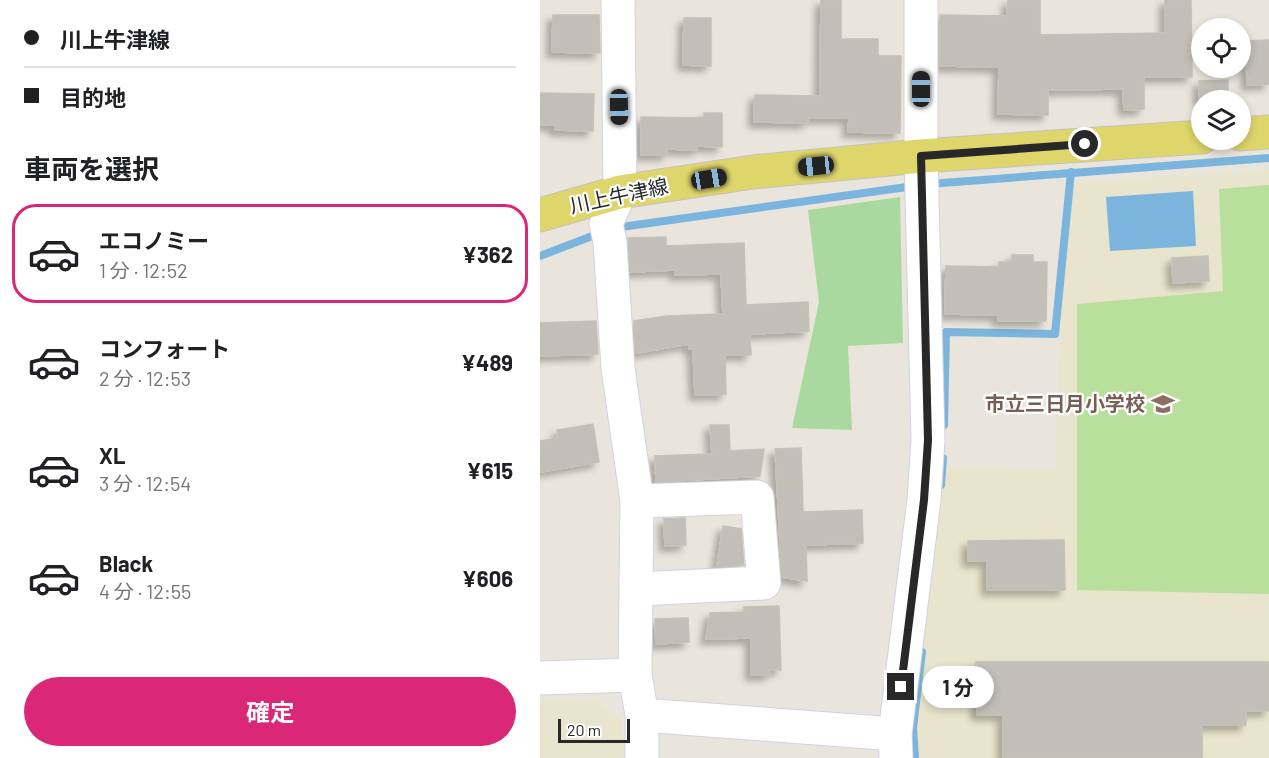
<!DOCTYPE html>
<html lang="ja">
<meta charset="utf-8">
<style>
:root{--surface:#fff;--page:#f2f2f2;--text:#202124;--muted:#757577;--line:#e0e0e0;--accent:#db2777}
body{margin:0;font-family:Barlow,"Noto Sans JP",sans-serif;background:var(--page);color:var(--text);height:100vh;display:flex;flex-direction:column;font-size:22px;white-space:nowrap}
*{box-sizing:border-box;margin:0}
p{font-size:20px;color:var(--muted)}
.icon{flex:none;width:33px;height:33px;fill:none;stroke:currentColor;stroke-width:2;stroke-linecap:round;stroke-linejoin:round}
.map{position:relative;flex:1;overflow:hidden}
.drawer{display:flex;flex-direction:column;background:var(--surface);width:540px}
.drawer>*{flex:none}
.top-card{display:grid;align-content:center;height:132px;padding:0 24px;background:var(--surface)}
.fabs{position:absolute;left:651px;top:18px;display:grid;gap:12px}
.fabs a{display:grid;place-items:center;width:60px;height:60px;border-radius:50%;background:var(--surface);box-shadow:0 3px 9px #0003;font-size:30px}
.scale{position:absolute;left:18px;bottom:15px;width:72px;box-sizing:border-box;padding-left:6px;border:3px solid #282828;border-top:0;font-size:16px;line-height:21px;white-space:nowrap;color:#282828;-webkit-text-stroke:4px #fff;paint-order:stroke}
.end{position:absolute;width:27px;height:27px;margin:-14px;border:8px solid #282828;background:#fff;box-shadow:0 0 0 3px #fff}
.from{border-radius:50%}
.bubble{position:absolute;height:42px;border-radius:21px;background:var(--surface);box-shadow:0 3px 9px #0003;font-size:20px;font-weight:700;line-height:42px;text-align:center}
.car{position:absolute;width:18px;height:36px;margin:-18px -9px;border-radius:8px;box-shadow:0 0 4px 2px #0007;background:linear-gradient(#222 24%,#8ab4d8 0 40%,#222 0 76%,#8ab4d8 0 86%,#222 0)}
.top-card b{display:flex;align-items:center;gap:21px;height:57px;font-size:22px}
.top-card b+b{border-top:2px solid var(--line)}
.top-card i{width:15px;height:15px;background:var(--text)}
ul{padding:0;list-style:none}
li{display:flex;align-items:center;gap:18px;height:99px;margin:0 12px 9px;padding:0 12px;border:3px solid transparent;border-radius:24px}
li div{flex:1}
li b{display:block;font-size:22px}
li em{font-style:normal;font-weight:700}
li.selected{border-color:var(--accent)}
li>.icon{width:54px;height:54px;stroke-width:1.5}
h2{padding:0 24px;font-size:27px;line-height:72px}
.button{display:flex;gap:12px;margin-top:auto;padding:12px 24px}
.button a{flex:1;height:69px;border-radius:36px;background:var(--accent);color:#fff;font-size:24px;font-weight:700;line-height:69px;text-align:center}
main{display:flex;flex:1;min-height:0}
.map>svg:first-child{display:block}
.education{fill:#e9e4cd}
.green{fill:#aad99f}
.pitch{fill:#b8df9b}
.water{fill:#7bb5de}
.lines{fill:none;stroke-linecap:round;stroke-linejoin:round}
.stream{stroke:#7bb5de;stroke-width:8}
.building{fill:#c1bfb8;stroke:#c4c1b6;stroke-width:1.5;filter:url(#shadow)}
.minor-casing{stroke:#d1d2df;stroke-width:35}
.major-casing{stroke:#c3c3c3;stroke-width:35}
.minor{stroke:#fff;stroke-width:33}
.major{stroke:#ded56b;stroke-width:33}
.route{stroke:#282828;stroke-width:8}
.labels{text-anchor:middle;stroke-width:4.5;stroke-linejoin:round;paint-order:stroke}
.street-label{font-size:20px;fill:#282828;stroke:#fff}
.education-label{font-size:20px;font-weight:bold;fill:#785e54;stroke:#fff;text-anchor:end}
</style>
<main>
<section class="drawer">
<div class="top-card">
<b><i class="from"></i>川上牛津線</b>
<b><i></i>目的地</b>
</div>
<h2>車両を選択</h2>
<ul>
<li class="selected"><svg class="icon" aria-label="car" viewBox="0 0 24 24"><path d="M5 17H2v-5l4-1 3-4h7l3 4 3 1v5h-3M9 17h6M6 11h13"/><circle cx="7" cy="17" r="2"/><circle cx="17" cy="17" r="2"/></svg><div><b>エコノミー</b><p>1 分 · 12:52</p></div><em>¥362</em></li>
<li><svg class="icon" aria-label="car" viewBox="0 0 24 24"><path d="M5 17H2v-5l4-1 3-4h7l3 4 3 1v5h-3M9 17h6M6 11h13"/><circle cx="7" cy="17" r="2"/><circle cx="17" cy="17" r="2"/></svg><div><b>コンフォート</b><p>2 分 · 12:53</p></div><em>¥489</em></li>
<li><svg class="icon" aria-label="car" viewBox="0 0 24 24"><path d="M5 17H2v-5l4-1 3-4h7l3 4 3 1v5h-3M9 17h6M6 11h13"/><circle cx="7" cy="17" r="2"/><circle cx="17" cy="17" r="2"/></svg><div><b>XL</b><p>3 分 · 12:54</p></div><em>¥615</em></li>
<li><svg class="icon" aria-label="car" viewBox="0 0 24 24"><path d="M5 17H2v-5l4-1 3-4h7l3 4 3 1v5h-3M9 17h6M6 11h13"/><circle cx="7" cy="17" r="2"/><circle cx="17" cy="17" r="2"/></svg><div><b>Black</b><p>4 分 · 12:55</p></div><em>¥606</em></li>
</ul>
<div class="button"><a>確定</a></div>
</section>
<div class="map">
<svg width="729" height="758" viewBox="0 0 729 758">
<defs>
<filter id="shadow"><feDropShadow dx="-5.5" dy="5.5" stdDeviation="3" flood-color="#0004"/></filter>
</defs>
<rect width="100%" height="100%" fill="#e9e5dc"/>
<g class="education">
<path d="M 729,169 L 729,758 L 372,758 L 370,730 L 399,467 L 516,468 L 519,342 L 532,183 Z"/>
<path d="M 56,700 L 82,721 L 83,758 L 0,758 L 0,701 Z"/>
</g>
<path class="green" d="M 360,197 L 363,343 L 308,346 L 312,430 L 252,428 L 279,302 L 268,210 Z"/>
<path class="pitch" d="M 729,185 L 729,594 L 537,590 L 537,304 L 683,291 L 679,189 Z"/>
<path class="water" d="M 653,191 L 656,246 L 570,251 L 566,197 Z"/>
<g class="lines">
<g class="stream">
<path d="M 389,184 L 729,158"/>
<path d="M 74,228 L 374,186"/>
<path d="M 0,256 L 60,233"/>
<path d="M 404,425 L 406,332 L 515,334 L 531,172"/>
<path d="M 401,485 L 403,458"/>
<path d="M 375,758 L 373,728 L 382,652"/>
</g>
</g>
<g class="building">
<path d="M 281,0 L 301,0 L 301,39 L 338,39 L 338,56 L 361,56 L 360,133 L 308,132 L 309,118 L 268,118 L 267,123 L 214,122 L 215,95 L 280,96 Z"/>
<path d="M 468,0 L 500,0 L 500,35 L 625,33 L 625,0 L 651,0 L 652,77 L 604,77 L 604,109 L 584,110 L 583,89 L 508,90 L 508,115 L 458,114 L 459,67 L 400,66 L 400,15 L 467,16 Z"/>
<path d="M 13,15 L 59,15 L 60,53 L 12,52 Z"/>
<path d="M 144,18 L 171,18 L 171,66 L 143,65 Z"/>
<path d="M 729,40 L 729,84 L 707,85 L 706,41 Z"/>
<path d="M 688,80 L 688,100 L 659,100 L 659,81 Z"/>
<path d="M 0,93 L 54,94 L 53,131 L 15,130 L 15,125 L 0,125 Z"/>
<path d="M 164,113 L 182,113 L 182,147 L 157,146 L 157,150 L 127,149 L 127,155 L 101,155 L 101,117 L 164,118 Z"/>
<path d="M 126,237 L 126,246 L 204,243 L 206,305 L 268,302 L 269,331 L 210,334 L 211,355 L 185,355 L 186,394 L 155,395 L 153,349 L 149,349 L 149,344 L 96,353 L 94,321 L 127,316 L 183,314 L 181,274 L 135,275 L 135,270 L 91,272 L 88,238 Z"/>
<path d="M 472,255 L 493,255 L 493,262 L 507,262 L 506,321 L 458,321 L 458,315 L 405,314 L 406,266 L 459,267 L 459,262 L 472,262 Z"/>
<path d="M 668,256 L 669,281 L 633,283 L 632,258 Z"/>
<path d="M 56,321 L 58,354 L 0,356 L 0,323 Z"/>
<path d="M 53,424 L 59,462 L 0,472 L 0,441 L 19,438 L 17,430 Z"/>
<path d="M 170,425 L 189,425 L 190,451 L 224,449 L 220,476 L 116,482 L 115,456 L 172,454 Z"/>
<path d="M 261,448 L 263,512 L 322,510 L 323,543 L 266,545 L 267,581 L 242,577 L 235,449 Z"/>
<path d="M 145,518 L 146,545 L 125,546 L 124,519 Z"/>
<path d="M 183,526 L 201,529 L 204,565 L 177,566 Z"/>
<path d="M 524,540 L 525,590 L 447,590 L 447,561 L 428,561 L 428,541 Z"/>
<path d="M 239,606 L 241,670 L 230,670 L 230,675 L 211,675 L 211,638 L 166,639 L 170,613 L 204,612 L 204,607 Z"/>
<path d="M 148,618 L 149,642 L 116,644 L 115,619 Z"/>
<path d="M 436,662 L 729,662 L 729,711 L 706,711 L 706,725 L 662,725 L 662,758 L 463,758 L 463,715 L 437,715 Z"/>
</g>
<g class="lines">
<g class="minor-casing">
<g id="minor">
<path d="M 78,0 L 80,192 L 66,224 L 70,242 L 78,368 L 97,501 L 95,675 L 102,715 L 102,758"/>
<path d="M 96,589 L 224,583 L 217,497 L 97,501"/>
<path d="M 0,678 L 95,675"/>
<path d="M 102,715 L 355,734"/>
<path d="M 356,758 L 355,734 L 384,500 L 388,440 L 381,156 L 381,0"/>
</g>
</g>
<g class="major-casing">
<g id="major">
<path d="M 700,134 L 729,132"/>
<path d="M 0,215 L 80,192 L 213,172 L 381,156 L 662,137"/>
</g>
</g>
<use href="#minor" class="minor"/>
<use href="#major" class="major"/>
</g>
<g class="lines">
<path class="route" d="M 361,687 L 384,500 L 388,440 L 381,156 L 545,144"/>
</g>
<defs>
<g id="school-bare" transform="scale(1.8)"><path d="M0-5L7-2L0 1L-7-2ZM-4 1L0 2.5L4 1V4Q0 6-4 4Z" fill="#8d6e63" stroke="#fff" stroke-width="2.5" paint-order="stroke"/></g>
</defs>
<g fill-rule="evenodd">
<use href="#school-bare" x="623" y="404"/>
</g>
<g class="labels">
<g class="street-label">
<text transform="translate(79 196) rotate(-12)" y="7">川上牛津線</text>
</g>
<g class="education-label">
<text x="605" y="411">市立三日月小学校</text>
</g>
</g>
</svg>
<div class="fabs">
<a><svg class="icon" aria-label="locate" viewBox="0 0 24 24"><circle cx="12" cy="12" r="6"/><path d="M12 2v4M12 18v4M2 12h4M18 12h4"/></svg></a>
<a><svg class="icon" aria-label="layers" viewBox="0 0 24 24"><path d="M12 4l9 5-9 5-9-5zM3 14l9 5 9-5"/></svg></a>
</div>
<div class="scale">20 m</div>
<i class="end from" style="left:545px;top:144px"></i>
<i class="end" style="left:361px;top:687px"></i>
<div class="bubble" style="left:382px;top:666px;width:72px">1 分</div>
<i class="car" style="left:381px;top:89px;rotate:0deg"></i>
<i class="car" style="left:79px;top:107px;rotate:179deg"></i>
<i class="car" style="left:276px;top:166px;rotate:264deg"></i>
<i class="car" style="left:169px;top:179px;rotate:81deg"></i>
</div>
</main>
